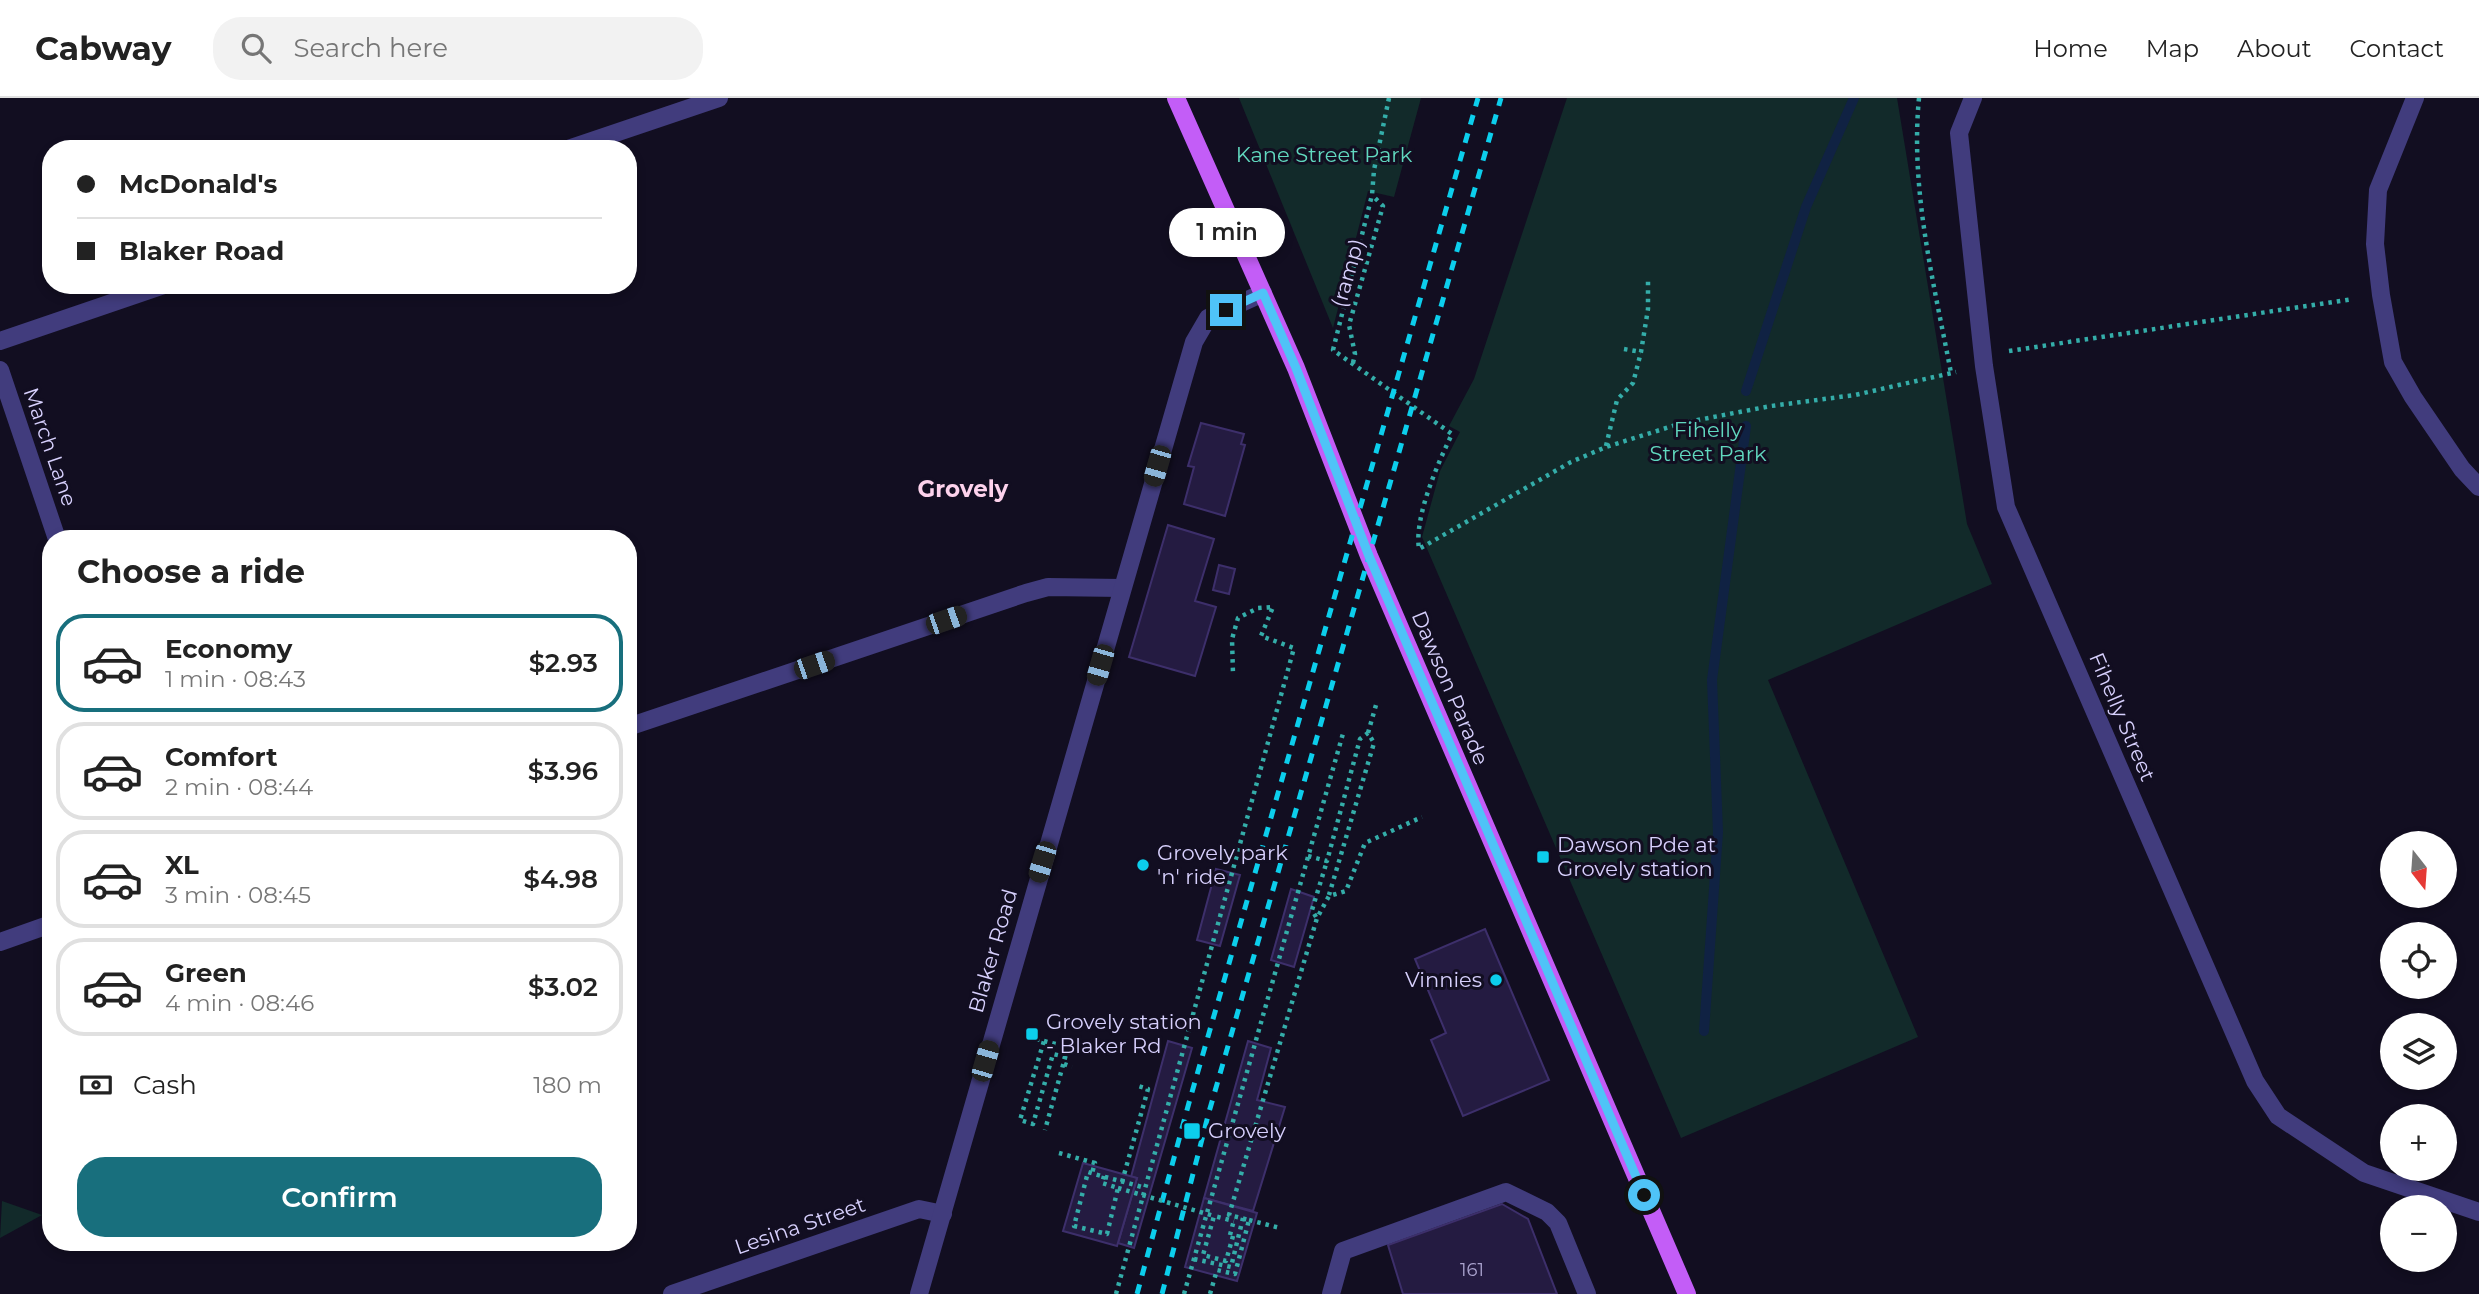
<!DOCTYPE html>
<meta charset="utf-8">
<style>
:root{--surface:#fff;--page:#f2f2f2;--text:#222;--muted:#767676;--line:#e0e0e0;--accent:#186f7d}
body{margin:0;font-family:Montserrat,sans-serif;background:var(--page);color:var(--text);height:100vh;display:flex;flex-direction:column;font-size:26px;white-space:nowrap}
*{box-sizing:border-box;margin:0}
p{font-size:23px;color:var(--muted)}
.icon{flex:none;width:38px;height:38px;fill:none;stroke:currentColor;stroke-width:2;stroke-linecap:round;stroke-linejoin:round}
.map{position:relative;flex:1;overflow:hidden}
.sheet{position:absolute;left:42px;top:432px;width:595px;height:721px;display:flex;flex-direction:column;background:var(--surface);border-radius:28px;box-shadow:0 4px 10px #0003}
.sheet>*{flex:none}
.banner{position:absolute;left:42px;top:42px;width:595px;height:154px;border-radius:28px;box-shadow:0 4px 10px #0003;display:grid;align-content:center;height:154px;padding:0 35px;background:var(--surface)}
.needle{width:46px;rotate:163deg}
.tools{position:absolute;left:2380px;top:733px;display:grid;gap:14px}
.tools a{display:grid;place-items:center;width:77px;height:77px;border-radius:50%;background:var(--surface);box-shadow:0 4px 10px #0003;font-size:35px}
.end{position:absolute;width:32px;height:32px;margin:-16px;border:9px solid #4fc3f7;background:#111;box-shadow:0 0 0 4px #111}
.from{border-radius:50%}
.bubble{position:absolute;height:49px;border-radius:24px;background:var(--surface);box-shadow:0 4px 10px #0003;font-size:23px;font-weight:600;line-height:49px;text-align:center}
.car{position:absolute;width:21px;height:42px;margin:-21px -10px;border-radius:9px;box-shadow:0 0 5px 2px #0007;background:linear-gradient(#222 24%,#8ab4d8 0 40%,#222 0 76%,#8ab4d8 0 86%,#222 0)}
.banner b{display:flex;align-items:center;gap:24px;height:66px;font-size:26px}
.banner b+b{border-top:2px solid var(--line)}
.banner i{width:18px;height:18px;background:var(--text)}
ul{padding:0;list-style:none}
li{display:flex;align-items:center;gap:21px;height:98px;margin:0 14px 10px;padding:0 21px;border:4px solid var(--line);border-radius:28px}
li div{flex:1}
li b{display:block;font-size:26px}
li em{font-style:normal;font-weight:600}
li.current{border-color:var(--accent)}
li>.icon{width:63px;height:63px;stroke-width:1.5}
h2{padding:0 35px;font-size:32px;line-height:84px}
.pay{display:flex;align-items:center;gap:18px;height:77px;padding:0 35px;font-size:26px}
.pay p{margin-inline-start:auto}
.button{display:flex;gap:14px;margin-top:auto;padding:14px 35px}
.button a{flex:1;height:80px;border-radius:28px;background:var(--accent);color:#fff;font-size:28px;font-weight:600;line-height:80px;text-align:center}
header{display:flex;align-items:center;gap:42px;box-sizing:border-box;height:98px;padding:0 35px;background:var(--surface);border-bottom:2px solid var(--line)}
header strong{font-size:33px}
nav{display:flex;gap:38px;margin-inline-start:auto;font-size:24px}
.search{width:490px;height:63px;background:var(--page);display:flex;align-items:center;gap:18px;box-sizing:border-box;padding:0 24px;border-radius:28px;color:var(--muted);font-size:26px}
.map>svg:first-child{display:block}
.green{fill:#122a2a}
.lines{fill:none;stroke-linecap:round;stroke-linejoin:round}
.stream{stroke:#102243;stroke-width:10}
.building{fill:#241b41;stroke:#3d2f6b;stroke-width:2}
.path{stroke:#34ada9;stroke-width:4.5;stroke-dasharray:3.5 5;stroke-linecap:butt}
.minor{stroke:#413c7d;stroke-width:18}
.major{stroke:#c35df7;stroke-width:18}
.rail{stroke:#0cceec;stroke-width:5;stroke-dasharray:10 9;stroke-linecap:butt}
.path-bridge{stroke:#34ada9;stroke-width:4.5;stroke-dasharray:3.5 5;stroke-linecap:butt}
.route{stroke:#4fc3f7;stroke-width:9}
.poi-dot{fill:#0cceec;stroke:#120e21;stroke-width:2.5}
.labels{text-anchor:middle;stroke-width:6;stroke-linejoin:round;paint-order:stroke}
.number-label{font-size:18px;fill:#aaa3ce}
.park-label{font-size:21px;fill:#61d8bf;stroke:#120e21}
.street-label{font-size:21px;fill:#d7d0fd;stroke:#120e21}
.poi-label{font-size:21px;fill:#d7d0fd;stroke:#120e21;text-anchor:start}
.neighbourhood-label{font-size:23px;font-weight:bold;fill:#fdd2ec;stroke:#120e21}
</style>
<header>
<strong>Cabway</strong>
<div class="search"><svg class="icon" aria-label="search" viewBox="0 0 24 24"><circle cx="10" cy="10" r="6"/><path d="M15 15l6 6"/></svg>Search here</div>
<nav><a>Home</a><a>Map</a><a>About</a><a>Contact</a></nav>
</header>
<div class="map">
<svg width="2479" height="1196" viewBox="0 0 2479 1196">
<rect width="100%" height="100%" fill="#120e21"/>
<g class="green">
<path d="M 1239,0 L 1421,0 L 1394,99 L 1368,93 L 1333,230 Z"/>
<path d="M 1567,0 L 1897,0 L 1967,426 L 1992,486 L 1768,582 L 1918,939 L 1681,1040 L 1422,439 L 1440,373 L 1460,334 L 1449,328 L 1474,281 Z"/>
<path d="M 2,1103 L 42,1117 L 0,1140 Z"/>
</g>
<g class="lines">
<g class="stream">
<path d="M 1746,293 L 1806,109 L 1854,0"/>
<path d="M 1704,933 L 1718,734 L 1712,582 L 1746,328"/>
</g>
</g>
<g class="building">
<path d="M 1201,325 L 1244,336 L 1241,346 L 1245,347 L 1225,418 L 1184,406 L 1194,369 L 1188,368 Z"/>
<path d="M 1168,427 L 1214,441 L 1195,503 L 1216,509 L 1195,578 L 1129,559 Z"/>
<path d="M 1219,467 L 1235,471 L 1229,496 L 1213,492 Z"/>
<path d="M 1216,771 L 1240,777 L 1220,848 L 1197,842 Z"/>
<path d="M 1291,791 L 1314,799 L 1294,869 L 1271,862 Z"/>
<path d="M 1485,831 L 1549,982 L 1463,1018 L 1431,942 L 1446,935 L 1415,861 Z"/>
<path d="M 1168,943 L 1192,950 L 1134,1150 L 1118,1145 L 1137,1080 L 1131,1079 Z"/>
<path d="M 1248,943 L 1271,950 L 1257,1002 L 1285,1009 L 1253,1113 L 1204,1100 Z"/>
<path d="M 1083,1065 L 1137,1080 L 1117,1148 L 1063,1133 Z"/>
<path d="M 1204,1100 L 1257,1115 L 1237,1183 L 1185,1169 Z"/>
<path d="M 1502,1106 L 1528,1121 L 1557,1196 L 1403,1196 L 1388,1147 Z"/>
</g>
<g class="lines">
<g class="path">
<path d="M 1389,0 L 1374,72 L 1372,97 L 1333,252 L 1452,336 C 1438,365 1414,419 1419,451 L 1571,364 L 1606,349 L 1682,325 L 1771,308 L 1855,297 L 1956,274"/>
<path d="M 1919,0 C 1910,92 1934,186 1951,275"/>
<path d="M 1624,251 L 1641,254"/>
<path d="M 2009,253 L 2353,201"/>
<path d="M 1353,265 L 1355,256 L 1349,227 L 1383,108 L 1372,97"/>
<path d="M 1606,348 L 1617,302 L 1633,285 L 1641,254 L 1648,211 L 1648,179"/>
<path d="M 1368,635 L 1376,607"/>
<path d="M 1308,758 L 1327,763 L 1360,641 L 1368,635 L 1374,645 L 1329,797"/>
<path d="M 1316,819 L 1312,812 L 1327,763"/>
<path d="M 1028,939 L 1044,943 L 1020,1022 L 1033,1026 L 1053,956 L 1066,959"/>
<path d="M 1044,943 L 1068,949 L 1045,1032"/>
<path d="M 1064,966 L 1072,969"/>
<path d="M 1059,1055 L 1095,1065 L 1092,1075"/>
<path d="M 1104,1078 L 1102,1085 L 1118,1090 L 1107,1136 L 1074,1128 L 1088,1074 C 1107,1080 1126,1084 1145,1090"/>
<path d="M 1122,1084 L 1148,991 L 1138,988"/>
<path d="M 1249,1122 L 1280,1130"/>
<path d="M 1230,1137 L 1234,1122"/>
<path d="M 1233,1138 L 1226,1163 L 1203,1157 L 1214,1118 L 1234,1123"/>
<path d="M 1194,1161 L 1231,1169 L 1243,1120"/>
<path d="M 1116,1196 L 1294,550 L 1261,538 L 1273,509 L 1258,510 L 1238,520 L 1232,541 L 1233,576"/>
<path d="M 1184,1196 L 1344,632"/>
<path d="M 1210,1196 L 1217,1172 L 1235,1176 L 1249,1122 L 1229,1117 L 1317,820 L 1329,798 L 1346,793 L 1365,745 L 1422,719"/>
</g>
<g class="minor">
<path d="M 1973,0 L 1959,35 L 1984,268 L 2006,409 L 2255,983 L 2278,1018 L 2364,1075 L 2479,1114"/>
<path d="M 2415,0 L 2378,92 L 2375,146 L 2381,197 L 2393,264 L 2413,299 L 2462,371 L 2479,389"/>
<path d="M 568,51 L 719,0"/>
<path d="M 0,243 L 164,187"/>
<path d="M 0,272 L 57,441"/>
<path d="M 628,629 L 1026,495 L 1048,489 L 1122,490"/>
<path d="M 0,844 L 51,826"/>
<path d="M 672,1196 L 919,1111 L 943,1116"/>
<path d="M 919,1196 L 1194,244 L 1208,220 L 1263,195"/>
<path d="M 1331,1196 L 1343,1153 L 1506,1094 L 1547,1114 L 1558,1125 L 1587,1196"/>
</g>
<path class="major" d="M 1176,0 L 1296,270 L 1369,458 L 1687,1196"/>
<g class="rail">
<path d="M 1137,1196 L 1190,1001 L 1478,0"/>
<path d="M 1162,1196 L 1209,1014 L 1501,0"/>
</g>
<path class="path-bridge" d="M 1118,1090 L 1214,1118"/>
</g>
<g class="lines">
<path class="route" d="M 1226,212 L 1263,195 L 1296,270 L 1369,458 L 1644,1097"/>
</g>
<g class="poi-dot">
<rect x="1536" y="752" width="14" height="14" rx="3.5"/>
<circle cx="1143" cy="767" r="7"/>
<circle cx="1496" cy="882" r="7"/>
<rect x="1025" y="929" width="14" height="14" rx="3.5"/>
<rect x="1183" y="1024" width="18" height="18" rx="3.5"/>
</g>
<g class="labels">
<g class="number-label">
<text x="1472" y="1178">161</text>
</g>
<g class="park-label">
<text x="1324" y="64">Kane Street Park</text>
<text x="1708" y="339">Fihelly<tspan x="1708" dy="24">Street Park</tspan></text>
</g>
<g class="street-label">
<text transform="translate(1348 175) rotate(-74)" y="7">(ramp)</text>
<text transform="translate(50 349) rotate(71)" y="7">March Lane</text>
<text transform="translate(1450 590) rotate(67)" y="7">Dawson Parade</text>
<text transform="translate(2122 619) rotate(67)" y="7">Fihelly Street</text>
<text transform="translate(993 853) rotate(-74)" y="7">Blaker Road</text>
<text transform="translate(800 1128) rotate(-19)" y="7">Lesina Street</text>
</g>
<g class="poi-label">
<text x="1557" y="754">Dawson Pde at<tspan x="1557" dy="24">Grovely station</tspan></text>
<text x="1157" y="762">Grovely park<tspan x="1157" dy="24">'n' ride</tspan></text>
<text x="1482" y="889" text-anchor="end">Vinnies</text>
<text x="1046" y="931">Grovely station<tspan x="1046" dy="24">- Blaker Rd</tspan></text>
<text x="1208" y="1040">Grovely</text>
</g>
<g class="neighbourhood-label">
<text x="963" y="399">Grovely</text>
</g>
</g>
</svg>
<div class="tools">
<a><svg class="needle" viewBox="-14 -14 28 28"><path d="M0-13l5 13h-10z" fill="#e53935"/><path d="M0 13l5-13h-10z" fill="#767676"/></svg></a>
<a><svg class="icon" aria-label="locate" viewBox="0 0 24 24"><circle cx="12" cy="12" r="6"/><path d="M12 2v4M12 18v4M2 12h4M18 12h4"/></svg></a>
<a><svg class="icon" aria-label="layers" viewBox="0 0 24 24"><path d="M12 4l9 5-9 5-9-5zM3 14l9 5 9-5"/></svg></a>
<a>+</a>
<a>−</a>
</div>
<i class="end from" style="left:1644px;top:1097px"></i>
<i class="end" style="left:1226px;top:212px"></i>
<div class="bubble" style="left:1169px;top:110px;width:116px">1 min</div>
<i class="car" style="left:1157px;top:368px;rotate:196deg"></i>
<i class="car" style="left:946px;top:522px;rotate:71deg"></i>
<i class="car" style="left:814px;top:567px;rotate:71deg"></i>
<i class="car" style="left:1100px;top:567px;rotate:196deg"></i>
<i class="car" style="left:1042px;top:764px;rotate:197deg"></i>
<i class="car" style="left:985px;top:963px;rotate:16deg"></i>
<div class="banner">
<b><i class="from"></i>McDonald's</b>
<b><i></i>Blaker Road</b>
</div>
<section class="sheet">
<h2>Choose a ride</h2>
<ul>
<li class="current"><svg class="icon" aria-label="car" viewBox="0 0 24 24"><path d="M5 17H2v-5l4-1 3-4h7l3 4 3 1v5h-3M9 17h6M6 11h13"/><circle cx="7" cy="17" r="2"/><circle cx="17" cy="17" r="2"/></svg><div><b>Economy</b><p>1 min · 08:43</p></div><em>$2.93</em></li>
<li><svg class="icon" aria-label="car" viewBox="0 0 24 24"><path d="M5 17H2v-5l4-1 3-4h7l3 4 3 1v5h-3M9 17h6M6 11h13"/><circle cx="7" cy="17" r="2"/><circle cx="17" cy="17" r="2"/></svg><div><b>Comfort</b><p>2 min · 08:44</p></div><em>$3.96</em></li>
<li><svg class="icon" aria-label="car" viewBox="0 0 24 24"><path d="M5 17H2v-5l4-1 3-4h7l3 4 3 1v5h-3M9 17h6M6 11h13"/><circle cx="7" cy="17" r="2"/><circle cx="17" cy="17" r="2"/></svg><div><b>XL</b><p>3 min · 08:45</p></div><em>$4.98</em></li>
<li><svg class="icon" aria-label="car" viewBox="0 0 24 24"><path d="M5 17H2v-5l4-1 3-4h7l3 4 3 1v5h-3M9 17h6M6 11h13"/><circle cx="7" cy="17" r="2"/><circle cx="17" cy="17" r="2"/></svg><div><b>Green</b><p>4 min · 08:46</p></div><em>$3.02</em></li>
</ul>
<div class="pay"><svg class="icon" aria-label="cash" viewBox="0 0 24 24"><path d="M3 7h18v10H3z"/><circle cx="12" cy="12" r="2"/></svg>Cash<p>180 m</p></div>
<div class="button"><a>Confirm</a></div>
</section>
</div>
